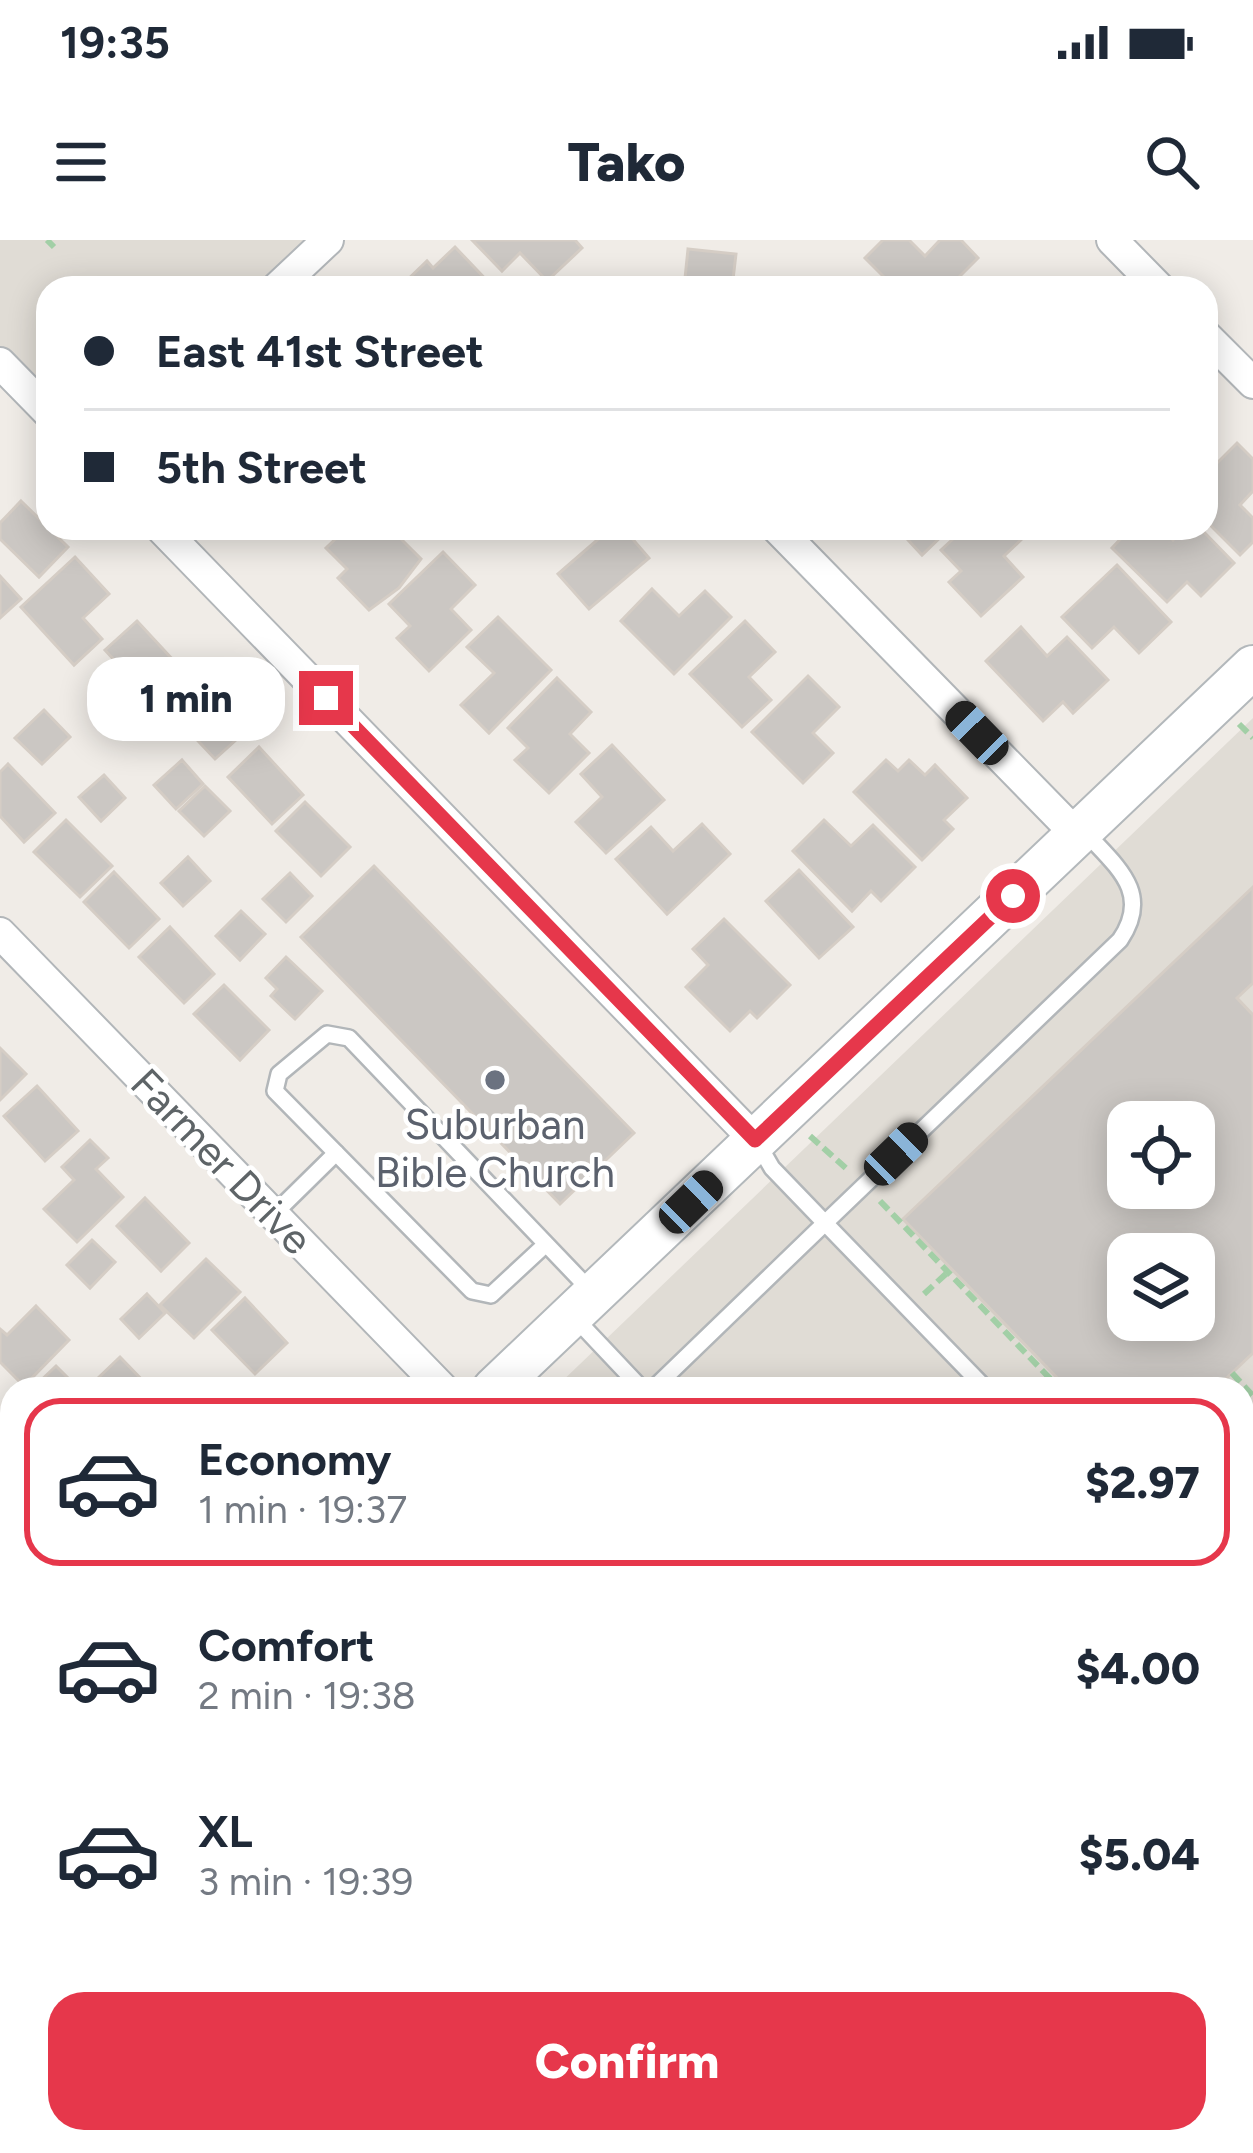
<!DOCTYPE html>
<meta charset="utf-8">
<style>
:root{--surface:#fff;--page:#f6f6f7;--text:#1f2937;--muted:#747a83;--line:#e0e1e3;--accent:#e6374b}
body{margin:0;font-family:Figtree,sans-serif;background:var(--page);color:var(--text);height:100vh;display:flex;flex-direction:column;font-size:45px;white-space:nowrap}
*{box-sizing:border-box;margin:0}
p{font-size:39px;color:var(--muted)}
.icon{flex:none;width:66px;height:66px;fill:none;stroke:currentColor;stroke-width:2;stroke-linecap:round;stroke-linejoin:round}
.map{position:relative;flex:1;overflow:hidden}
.side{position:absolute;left:0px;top:1137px;width:1254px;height:777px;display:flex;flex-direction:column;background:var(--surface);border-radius:36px 36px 0 0;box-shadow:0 6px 30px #0003}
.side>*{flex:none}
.hud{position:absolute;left:36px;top:36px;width:1182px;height:264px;border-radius:36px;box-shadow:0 6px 30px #0003;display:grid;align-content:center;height:264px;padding:0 48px;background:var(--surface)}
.controls{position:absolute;left:1107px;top:861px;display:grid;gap:24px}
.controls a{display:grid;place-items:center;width:108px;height:108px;border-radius:24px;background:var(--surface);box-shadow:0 6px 30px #0003;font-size:60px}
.end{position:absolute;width:54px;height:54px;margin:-27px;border:15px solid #e6374b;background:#fff;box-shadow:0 0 0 6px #fff}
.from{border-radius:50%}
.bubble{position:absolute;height:84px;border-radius:36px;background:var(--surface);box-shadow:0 6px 30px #0003;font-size:39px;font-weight:800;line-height:84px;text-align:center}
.car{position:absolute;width:36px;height:72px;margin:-36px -18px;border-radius:15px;box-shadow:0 0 9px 3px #0007;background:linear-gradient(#222 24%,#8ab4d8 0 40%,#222 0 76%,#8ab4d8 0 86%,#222 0)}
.hud b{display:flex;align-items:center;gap:42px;height:114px;font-size:45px}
.hud b+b{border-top:3px solid var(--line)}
.hud i{width:30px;height:30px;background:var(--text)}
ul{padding:21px 0 0;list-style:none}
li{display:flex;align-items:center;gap:36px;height:168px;margin:0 24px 18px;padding:0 24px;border:6px solid transparent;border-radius:36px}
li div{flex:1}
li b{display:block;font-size:45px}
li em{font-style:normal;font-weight:800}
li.selected{border-color:var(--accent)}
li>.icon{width:108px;height:108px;stroke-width:1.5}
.button{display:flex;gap:24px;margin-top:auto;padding:24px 48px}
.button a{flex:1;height:138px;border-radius:36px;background:var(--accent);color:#fff;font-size:48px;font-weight:800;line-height:138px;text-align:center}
.status{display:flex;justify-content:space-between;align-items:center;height:84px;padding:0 60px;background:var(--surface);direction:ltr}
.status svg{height:33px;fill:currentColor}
header{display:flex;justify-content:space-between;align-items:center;height:156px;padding:0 48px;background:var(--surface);font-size:54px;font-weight:800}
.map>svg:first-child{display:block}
.education{fill:#e0dcd5;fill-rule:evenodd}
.green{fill:#cbe7c4}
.building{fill:#cbc7c3;stroke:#d5cdc5;stroke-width:3;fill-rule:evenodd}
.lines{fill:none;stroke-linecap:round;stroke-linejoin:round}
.lane-casing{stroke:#b2b6b9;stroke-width:20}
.street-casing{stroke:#b2b6b9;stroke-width:34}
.secondary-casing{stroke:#b3b8bb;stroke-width:46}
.path{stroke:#a2cfa6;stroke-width:6;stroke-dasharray:12 6;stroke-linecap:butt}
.lane{stroke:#fff;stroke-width:15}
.street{stroke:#fff;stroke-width:30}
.secondary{stroke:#fff;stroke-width:42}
.route{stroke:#e6374b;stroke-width:15}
.worship-dot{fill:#6b7280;stroke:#fff;stroke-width:4.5}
.labels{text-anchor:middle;stroke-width:9;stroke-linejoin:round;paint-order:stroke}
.worship-label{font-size:42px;fill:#5b616d;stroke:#fff}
.street-label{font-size:42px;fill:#5e6467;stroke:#fff}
</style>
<div class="status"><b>19:35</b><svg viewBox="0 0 49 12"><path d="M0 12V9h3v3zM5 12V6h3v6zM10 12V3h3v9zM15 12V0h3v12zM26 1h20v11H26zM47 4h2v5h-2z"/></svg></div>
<header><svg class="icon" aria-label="menu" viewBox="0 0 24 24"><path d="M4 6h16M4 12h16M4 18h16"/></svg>Tako<svg class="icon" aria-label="search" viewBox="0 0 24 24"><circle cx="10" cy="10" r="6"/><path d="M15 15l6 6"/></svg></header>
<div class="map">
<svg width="1253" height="1913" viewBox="0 0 1253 1913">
<rect width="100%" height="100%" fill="#f0ece7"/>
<g class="education">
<path d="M 0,0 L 328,0 L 277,48 L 48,48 L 48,172 L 0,123 Z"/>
<path d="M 1253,478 L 1253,1913 L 0,1913 L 0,1673 L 12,1662 L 12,1902 L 1242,1902 L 1242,1149 L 554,1149 ZM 1128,882 L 1194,882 L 1194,948 L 1128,948 ZM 1128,1014 L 1194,1014 L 1194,1080 L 1128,1080 Z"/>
</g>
<g class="green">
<path d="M 1242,1512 L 1253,1514 L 1253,1774 L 1242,1772 Z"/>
<path d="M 1242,1888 L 1253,1889 L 1253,1913 L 995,1913 L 1013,1902 L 1242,1902 Z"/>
<path d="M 448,1902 L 666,1902 C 619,1913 499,1913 448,1902 Z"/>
</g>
<g class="building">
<path d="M 472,0 L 575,0 L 582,8 L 547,41 L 520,13 L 502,31 Z"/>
<path d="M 883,0 L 909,0 L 925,16 L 940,0 L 961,0 L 978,18 L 948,48 L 895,48 L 865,18 Z"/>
<path d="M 455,7 L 494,48 L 399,48 L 427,21 L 433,28 Z"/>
<path d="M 688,9 L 736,14 L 732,48 L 684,48 Z"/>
<path d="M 1237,203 L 1253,219 L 1253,251 L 1240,265 L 1253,278 L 1253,302 L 1240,315 L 1206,281 L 1206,234 Z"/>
<path d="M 21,261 L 68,307 L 39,337 L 0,299 L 0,283 Z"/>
<path d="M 347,288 L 409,288 L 400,298 L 421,319 L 399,348 L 369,370 L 338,338 L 347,329 L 326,308 Z"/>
<path d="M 611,288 L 623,288 L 649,318 L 589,369 L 558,334 Z"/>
<path d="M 897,288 L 950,288 L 922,315 Z"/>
<path d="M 965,288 L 1016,288 L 1024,297 L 1004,316 L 1023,337 L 981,376 L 949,342 L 961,331 L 941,310 Z"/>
<path d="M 1131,288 L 1160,288 L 1173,300 L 1185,288 L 1200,288 L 1234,323 L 1201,356 L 1187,342 L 1167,362 L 1112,308 Z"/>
<path d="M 443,312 L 475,345 L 451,369 L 471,390 L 429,431 L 397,398 L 410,386 L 389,364 Z"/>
<path d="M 75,317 L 109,354 L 83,378 L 102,399 L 74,425 L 21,367 Z"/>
<path d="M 1117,325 L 1171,382 L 1139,413 L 1114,387 L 1092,408 L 1062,377 Z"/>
<path d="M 0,336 L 21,359 L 0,378 Z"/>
<path d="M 652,349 L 679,376 L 705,351 L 731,377 L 674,434 L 621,381 Z"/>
<path d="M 498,377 L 551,430 L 489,493 L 461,465 L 494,433 L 467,407 Z"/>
<path d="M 137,381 L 186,434 L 154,463 L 105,410 Z"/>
<path d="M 745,381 L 775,412 L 749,437 L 771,460 L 742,487 L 690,434 Z"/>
<path d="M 1021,387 L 1047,416 L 1067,397 L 1108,440 L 1073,473 L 1063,462 L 1043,481 L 986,421 Z"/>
<path d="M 808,436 L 839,467 L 813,493 L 833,513 L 803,543 L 752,492 Z"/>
<path d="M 557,438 L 591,472 L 570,494 L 589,513 L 549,553 L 515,520 L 528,508 L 508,488 Z"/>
<path d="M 203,443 L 247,490 L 215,519 L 171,472 Z"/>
<path d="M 44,470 L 70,497 L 42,524 L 15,498 Z"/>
<path d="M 612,505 L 664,560 L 606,613 L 576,582 L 602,557 L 581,534 Z"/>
<path d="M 259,507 L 303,555 L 272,584 L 228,537 Z"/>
<path d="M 182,520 L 203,544 L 176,569 L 154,545 Z"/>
<path d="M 886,520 L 898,531 L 909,520 L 925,535 L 935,525 L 967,558 L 944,580 L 953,589 L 922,620 L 854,552 Z"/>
<path d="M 8,524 L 55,573 L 24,602 L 0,576 L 0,532 Z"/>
<path d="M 104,535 L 125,558 L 101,581 L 79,557 Z"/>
<path d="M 205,546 L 230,571 L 204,596 L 179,571 Z"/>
<path d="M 305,562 L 350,607 L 321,636 L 276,591 Z"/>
<path d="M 66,580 L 112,626 L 80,657 L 34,612 Z"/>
<path d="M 824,580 L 851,606 L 873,585 L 915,627 L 881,661 L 871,651 L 852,671 L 793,611 Z"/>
<path d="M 702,584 L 730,614 L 667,674 L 616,619 L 651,587 L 673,611 Z"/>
<path d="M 188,617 L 210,641 L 183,666 L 161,643 Z"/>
<path d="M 374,626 L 634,893 L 560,964 L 301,697 Z"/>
<path d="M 799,630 L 853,687 L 819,718 L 766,661 Z"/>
<path d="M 114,632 L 159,679 L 129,708 L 84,662 Z"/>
<path d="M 290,633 L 312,656 L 286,682 L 263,659 Z"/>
<path d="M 1253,647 L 1253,743 L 1237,758 L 1253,775 L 1253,1113 L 1215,1149 L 1068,1149 L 903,979 ZM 1128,882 L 1194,882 L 1194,948 L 1128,948 ZM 1128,1014 L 1194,1014 L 1194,1080 L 1128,1080 Z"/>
<path d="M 241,671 L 265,694 L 240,720 L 216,696 Z"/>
<path d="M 724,679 L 790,745 L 757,778 L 750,771 L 730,791 L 686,747 L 708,725 L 693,709 Z"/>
<path d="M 170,687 L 214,734 L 184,763 L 139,717 Z"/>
<path d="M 286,717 L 322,751 L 295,779 L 271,756 L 277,749 L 266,738 Z"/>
<path d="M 224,745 L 269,790 L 240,820 L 194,774 Z"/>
<path d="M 0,808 L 26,834 L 0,860 Z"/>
<path d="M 37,846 L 78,891 L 45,921 L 4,876 Z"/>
<path d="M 90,900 L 108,918 L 96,929 L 123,957 L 77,1002 L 44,969 L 74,940 L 62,927 Z"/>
<path d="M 145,958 L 189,1003 L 161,1031 L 117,986 Z"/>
<path d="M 92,1000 L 115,1022 L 90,1048 L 67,1025 Z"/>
<path d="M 206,1019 L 240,1052 L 194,1098 L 160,1065 Z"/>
<path d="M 147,1054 L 165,1073 L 139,1098 L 121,1079 Z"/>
<path d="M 245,1058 L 287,1103 L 255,1134 L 212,1090 Z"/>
<path d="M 36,1066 L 69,1100 L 24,1146 L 0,1122 L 0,1089 L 7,1095 Z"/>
<path d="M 120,1117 L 146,1144 L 141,1149 L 106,1149 L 97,1139 Z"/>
<path d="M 56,1126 L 79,1149 L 32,1149 Z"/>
<path d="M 6,1404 L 12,1407 L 12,1480 L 0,1473 L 0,1415 Z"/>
<path d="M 9,1766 L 12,1770 L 12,1812 L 0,1800 L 0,1774 Z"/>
<path d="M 1242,1823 L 1253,1825 L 1253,1880 L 1242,1878 Z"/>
<path d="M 114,1902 L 136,1902 L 147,1913 L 107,1913 L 105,1911 Z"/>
</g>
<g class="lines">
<g class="lane-casing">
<g id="lane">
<path d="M 757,902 L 772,928 L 825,983 L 1120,700 C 1152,653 1117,627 1086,593"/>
<path d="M 274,974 L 336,913"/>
<path d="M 546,1004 L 491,1055 L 472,1051 L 275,851 L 279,834 L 327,794 L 349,798 L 592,1052"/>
<path d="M 574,1077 L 642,1149"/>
<path d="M 653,1149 L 825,983 L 986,1149"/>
<path d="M 1242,1278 L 1253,1268"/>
</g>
</g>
<g class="street-casing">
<g id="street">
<path d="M 1112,0 L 1159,48"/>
<path d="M 277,48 L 328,0"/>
<path d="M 1206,96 L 1253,143"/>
<path d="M 0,123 L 48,172"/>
<path d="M 161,288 L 755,900"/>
<path d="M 777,288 L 1077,595"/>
<path d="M 0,693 L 443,1149"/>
<path d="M 0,1263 L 12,1275"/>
</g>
</g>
<g class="secondary-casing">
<g id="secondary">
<path d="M 494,1149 L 1253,427"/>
<path d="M 0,1618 L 12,1606"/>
</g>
</g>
<g class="path">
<path d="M 47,0 L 54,7"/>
<path d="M 1239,484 L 1253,498"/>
<path d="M 810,896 L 849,931"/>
<path d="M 880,961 L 1060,1149"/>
<path d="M 924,1054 L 948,1032"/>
<path d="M 1232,1133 L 1253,1156"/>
<path d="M 745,1913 L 771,1902"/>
</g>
<use href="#lane" class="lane"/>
<use href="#street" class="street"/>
<use href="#secondary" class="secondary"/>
</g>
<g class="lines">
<path class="route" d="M 326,458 L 755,900 L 1013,656"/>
</g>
<circle class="worship-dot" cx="495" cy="840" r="12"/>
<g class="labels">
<g class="worship-label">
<text x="495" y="899">Suburban<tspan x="495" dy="48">Bible Church</tspan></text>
</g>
<g class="street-label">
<text transform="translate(222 921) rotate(46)" y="15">Farmer Drive</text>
</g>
</g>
</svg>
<div class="controls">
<a><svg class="icon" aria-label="locate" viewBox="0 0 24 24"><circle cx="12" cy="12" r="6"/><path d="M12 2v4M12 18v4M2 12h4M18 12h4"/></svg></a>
<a><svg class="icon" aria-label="layers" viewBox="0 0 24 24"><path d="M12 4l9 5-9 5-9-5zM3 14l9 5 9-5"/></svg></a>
</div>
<i class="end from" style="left:1013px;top:656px"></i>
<i class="end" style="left:326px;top:458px"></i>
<div class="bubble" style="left:87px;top:417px;width:198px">1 min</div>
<i class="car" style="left:977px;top:493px;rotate:316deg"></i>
<i class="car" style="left:896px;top:914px;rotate:46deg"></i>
<i class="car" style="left:691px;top:962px;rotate:46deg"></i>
<div class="hud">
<b><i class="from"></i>East 41st Street</b>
<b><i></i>5th Street</b>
</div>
<section class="side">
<ul>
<li class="selected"><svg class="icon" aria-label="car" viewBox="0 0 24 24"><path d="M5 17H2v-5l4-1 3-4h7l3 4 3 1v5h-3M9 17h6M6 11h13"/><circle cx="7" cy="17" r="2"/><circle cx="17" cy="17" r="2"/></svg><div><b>Economy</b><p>1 min · 19:37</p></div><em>$2.97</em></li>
<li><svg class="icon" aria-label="car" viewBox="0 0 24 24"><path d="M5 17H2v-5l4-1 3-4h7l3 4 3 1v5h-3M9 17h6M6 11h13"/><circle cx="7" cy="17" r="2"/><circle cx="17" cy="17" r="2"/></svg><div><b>Comfort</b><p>2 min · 19:38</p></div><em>$4.00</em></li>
<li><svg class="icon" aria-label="car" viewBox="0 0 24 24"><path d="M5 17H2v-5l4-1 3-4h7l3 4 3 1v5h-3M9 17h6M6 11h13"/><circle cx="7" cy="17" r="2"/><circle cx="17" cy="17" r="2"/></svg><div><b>XL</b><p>3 min · 19:39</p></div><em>$5.04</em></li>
</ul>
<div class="button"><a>Confirm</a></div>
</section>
</div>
